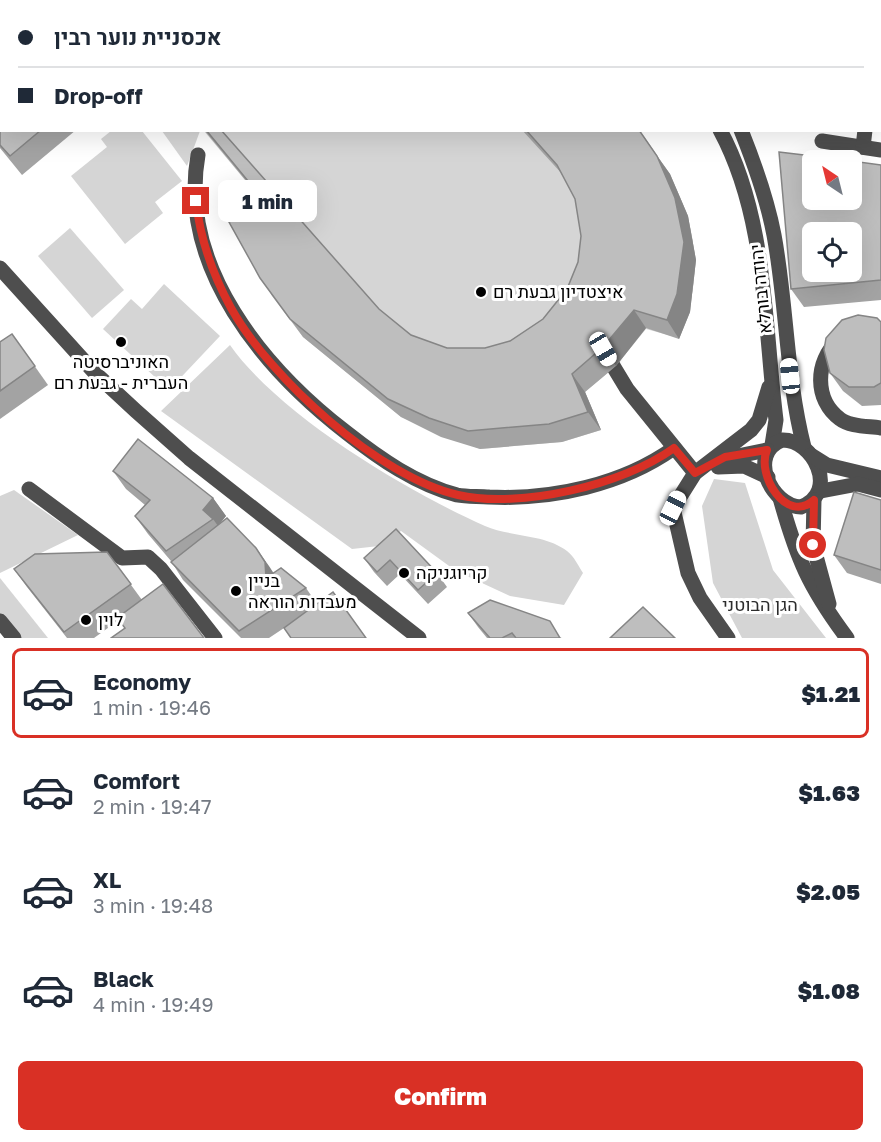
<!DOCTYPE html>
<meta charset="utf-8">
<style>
:root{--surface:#fff;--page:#f2f2f3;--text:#1f2937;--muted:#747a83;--line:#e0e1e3;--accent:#d93025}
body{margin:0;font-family:"Golos Text",Heebo,sans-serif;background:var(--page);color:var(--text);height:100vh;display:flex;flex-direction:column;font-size:22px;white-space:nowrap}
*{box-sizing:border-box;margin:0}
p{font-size:20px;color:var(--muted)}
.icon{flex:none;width:33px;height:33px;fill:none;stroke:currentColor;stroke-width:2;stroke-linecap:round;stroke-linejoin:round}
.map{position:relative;height:638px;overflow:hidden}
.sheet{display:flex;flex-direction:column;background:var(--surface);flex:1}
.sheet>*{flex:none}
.banner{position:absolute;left:0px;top:0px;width:882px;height:132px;box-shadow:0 6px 24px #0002;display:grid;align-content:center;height:132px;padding:0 18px;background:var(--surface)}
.needle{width:39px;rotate:325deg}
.buttons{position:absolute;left:802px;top:150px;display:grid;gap:12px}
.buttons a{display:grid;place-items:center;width:60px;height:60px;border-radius:9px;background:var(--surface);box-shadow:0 6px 24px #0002;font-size:30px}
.end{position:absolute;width:27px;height:27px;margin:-14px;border:8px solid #d93025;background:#fff;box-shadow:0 0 0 3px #fff}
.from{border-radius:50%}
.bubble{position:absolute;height:42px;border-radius:9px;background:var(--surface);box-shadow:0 6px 24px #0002;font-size:20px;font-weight:800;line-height:42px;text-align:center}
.car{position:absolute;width:18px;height:36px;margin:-18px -9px;border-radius:8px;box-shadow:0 0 4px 2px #0007;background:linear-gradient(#fff 24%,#345 0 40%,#fff 0 76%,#345 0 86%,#fff 0)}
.banner b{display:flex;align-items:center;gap:21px;height:57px;font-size:22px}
.banner b+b{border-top:2px solid var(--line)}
.banner i{width:15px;height:15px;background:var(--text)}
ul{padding:10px 0 0;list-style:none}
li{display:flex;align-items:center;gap:18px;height:90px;margin:0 12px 9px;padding:0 6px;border:3px solid transparent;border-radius:9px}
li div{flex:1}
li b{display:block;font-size:22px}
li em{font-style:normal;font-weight:800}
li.selected{border-color:var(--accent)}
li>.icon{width:54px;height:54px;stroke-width:1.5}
.action{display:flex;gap:12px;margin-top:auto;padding:12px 18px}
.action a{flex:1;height:69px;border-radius:9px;background:var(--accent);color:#fff;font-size:24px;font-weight:800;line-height:69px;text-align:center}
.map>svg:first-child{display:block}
.green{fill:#d5d5d5}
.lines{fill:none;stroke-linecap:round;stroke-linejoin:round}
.minor{stroke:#4e4e4e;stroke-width:15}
.wall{fill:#a3a3a3}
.shaded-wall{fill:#858585}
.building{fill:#bebebe;stroke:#858585;stroke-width:1.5;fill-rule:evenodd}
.route{stroke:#d93025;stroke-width:8}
.poi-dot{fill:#000;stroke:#fff;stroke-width:2}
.labels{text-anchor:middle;stroke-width:6;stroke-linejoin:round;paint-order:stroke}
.street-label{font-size:18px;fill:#000;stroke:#fff}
.poi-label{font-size:18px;fill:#000;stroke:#fff;text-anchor:start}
.park-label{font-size:18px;fill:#2c2c2c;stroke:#fff}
</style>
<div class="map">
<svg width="881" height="638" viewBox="0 0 881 638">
<rect width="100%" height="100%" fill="#fff"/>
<g class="green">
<path d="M 142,131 L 182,181 L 155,202 L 163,213 L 125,244 L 71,176 L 107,147 L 101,139 L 111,131 Z"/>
<path d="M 162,131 L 200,131 L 187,166 Z"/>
<path d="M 204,131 L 640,131 C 690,198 712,257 679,338 L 646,329 L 616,366 L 585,392 L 601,430 L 562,442 L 480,449 L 401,417 L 303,337 L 272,296 L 242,240 L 280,222 Z"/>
<path d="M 70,228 L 124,290 L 92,318 L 38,256 Z"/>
<path d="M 164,284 L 220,336 L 169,390 L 103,329 L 131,299 L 142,309 Z"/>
<path d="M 230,345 C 279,415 406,491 485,526 C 510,537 545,534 567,551 C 574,556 579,567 583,573 L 564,605 L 510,596 L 456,571 L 401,531 L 379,546 L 352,549 L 161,411 Z"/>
<path d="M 714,479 L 745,483 L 773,570 L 826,638 L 742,638 L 713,583 L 702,506 Z"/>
<path d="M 14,490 L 78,535 L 0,573 L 0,496 Z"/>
<path d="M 0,578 L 48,638 L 20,638 L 0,614 Z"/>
</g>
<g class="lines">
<g class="minor">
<path d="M 72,0 L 74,2"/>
<path d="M 593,0 L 595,2"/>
<path d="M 632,0 L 634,2"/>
<path d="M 213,2 L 215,0"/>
<path d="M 806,2 L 808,0"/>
<path d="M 880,46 L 881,43"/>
<path d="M 720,130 C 767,217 764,324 776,420 L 772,445"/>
<path d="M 741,130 C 755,165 767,198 774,235 C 787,305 786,377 804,447"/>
<path d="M 822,141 L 881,150"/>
<path d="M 863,147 L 865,130"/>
<path d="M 198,155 C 178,267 264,369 347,433 C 380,459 416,484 457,495 C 467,497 479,496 489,497 C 552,500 622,485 674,448"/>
<path d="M 0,268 L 95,373 L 136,411 L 189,458 L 419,638"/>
<path d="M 838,341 C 815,361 814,400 840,419 C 850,427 869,426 881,428"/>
<path d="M 604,351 L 627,389 L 695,473"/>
<path d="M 782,440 C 813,439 840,492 801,507 C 771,506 747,454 782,440 Z"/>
<path d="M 811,455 L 827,465 L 881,478"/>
<path d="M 718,460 L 767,450"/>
<path d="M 718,467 L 744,466 L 768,477"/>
<path d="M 29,489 L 122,558 L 148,557 L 161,569 L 215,638"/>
<path d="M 821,491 L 858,484 L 881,490"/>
<path d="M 780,498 C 797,559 809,587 847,638"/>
<path d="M 814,500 L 813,545 L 829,604"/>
<path d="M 0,621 L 14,638"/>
<path d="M 728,638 L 700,598 L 688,573 L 673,508 L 695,473 L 751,430 L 759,420 L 769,387"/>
</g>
</g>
<g class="wall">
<path d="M 246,0 L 311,0 L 305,2 L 244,2 Z"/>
<path d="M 383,0 L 449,0 L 450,2 L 386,2 Z"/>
<path d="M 0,54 L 2,56 L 2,130 L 76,130 L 22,175 L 0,148 Z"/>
<path d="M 204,130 L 221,130 L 379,309 L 411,335 L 447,348 L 485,348 L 510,341 L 543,319 L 567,289 L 578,262 L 581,236 L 575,199 L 563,175 L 522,130 L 639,130 L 670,174 L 688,216 L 696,260 L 690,312 L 679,339 L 646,328 L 616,366 L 585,392 L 601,430 L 562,442 L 480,449 L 441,437 L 401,417 L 303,337 L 260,278 L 266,205 Z"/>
<path d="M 881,165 L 881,300 L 804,307 L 791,289 Z"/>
<path d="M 881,322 L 881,405 L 862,406 L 843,391 L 830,373 Z"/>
<path d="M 12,334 L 48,385 L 0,419 L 0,342 Z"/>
<path d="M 113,471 L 213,498 L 226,516 L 221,522 L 256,548 L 273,573 L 306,588 L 317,604 L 284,628 L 269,638 L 241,638 L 183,580 L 171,561 L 148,534 L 135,516 L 145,505 L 126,489 Z"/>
<path d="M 881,500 L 881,584 L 847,573 L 834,555 Z"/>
<path d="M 396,529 L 437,573 L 447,587 L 428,604 L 400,574 L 387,586 L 374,572 L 364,558 Z"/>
<path d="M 107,552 L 142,600 L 125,628 L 119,620 L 94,638 L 67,638 L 27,587 L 14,569 Z"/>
<path d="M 468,613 L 562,638 L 487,638 L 478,627 Z"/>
</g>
<g class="shaded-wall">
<path d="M 657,156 L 670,174 L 688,216 L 696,260 L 690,312 L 679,339 L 667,320 Z"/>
<path d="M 634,310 L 646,328 L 616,366 L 603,347 Z"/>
<path d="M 572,374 L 585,392 L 601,430 L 588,412 Z"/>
<path d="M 213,498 L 226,516 L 218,526 L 213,519 L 203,510 Z"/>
<path d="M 256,548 L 269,566 L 278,580 L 266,578 Z"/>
</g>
<g class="building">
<path d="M 246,0 L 265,0 L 263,2 L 244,2 Z"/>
<path d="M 405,0 L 449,0 L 450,2 L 407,2 Z"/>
<path d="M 0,61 L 2,65 L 2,92 L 0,92 Z"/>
<path d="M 2,111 L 2,130 L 41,130 L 10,156 L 0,145 L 0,112 Z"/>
<path d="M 206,130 L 221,130 L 379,309 L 411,335 L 447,348 L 485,348 L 510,341 L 543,319 L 567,289 L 578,262 L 581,236 L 575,199 L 557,165 L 526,130 L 639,130 L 657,156 L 675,198 L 684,242 L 677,294 L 667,320 L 634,310 L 603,347 L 572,374 L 588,412 L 549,424 L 468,431 L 429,418 L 388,399 L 290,319 L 260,278 L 229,222 L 267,204 Z"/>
<path d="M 779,152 L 846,160 L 813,160 L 813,200 L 852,200 L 852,161 L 881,165 L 881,280 L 791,289 ZM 813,232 L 852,232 L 852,272 L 813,272 Z"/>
<path d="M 858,315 L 877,318 L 881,322 L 881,383 L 874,387 L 849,387 L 830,373 L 824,350 L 826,338 L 842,320 Z"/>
<path d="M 12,334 L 35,366 L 0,391 L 0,342 Z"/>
<path d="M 138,439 L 213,498 L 203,510 L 213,519 L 166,551 L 135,516 L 150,500 L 113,471 Z"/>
<path d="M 854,492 L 881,500 L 881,570 L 834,555 Z"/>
<path d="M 227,518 L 256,548 L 265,562 L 266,578 L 281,568 L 306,588 L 239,631 L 171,562 Z"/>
<path d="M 396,529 L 437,573 L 418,590 L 390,560 L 377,572 L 364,558 Z"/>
<path d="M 107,552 L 131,584 L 64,632 L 14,569 L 35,554 Z"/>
<path d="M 163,584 L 204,638 L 111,638 L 125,628 L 117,618 Z"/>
<path d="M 333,592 L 366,638 L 291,638 L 284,628 Z"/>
<path d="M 490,600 L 550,621 L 560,638 L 516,638 L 512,633 L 502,638 L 490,638 L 468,613 Z"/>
<path d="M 643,607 L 675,638 L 610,638 Z"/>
</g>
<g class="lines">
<path class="route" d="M 196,201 C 200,239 213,275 231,308 C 270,378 379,477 458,495 C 520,509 623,485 674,448 L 695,473 L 725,457 L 767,450 C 756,474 786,525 814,500 L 813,545"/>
</g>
<g class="poi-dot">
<circle cx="481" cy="292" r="6"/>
<circle cx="121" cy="342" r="6"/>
<circle cx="404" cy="573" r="6"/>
<circle cx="236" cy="591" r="6"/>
<circle cx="86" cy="620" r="6"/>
</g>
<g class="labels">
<g class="street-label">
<text transform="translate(761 289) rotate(-96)" y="6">יהודה בורלא</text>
</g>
<g class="poi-label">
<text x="493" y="298">איצטדיון גבעת רם</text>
<text x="121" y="368" text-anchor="middle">האוניברסיטה<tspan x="121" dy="21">העברית - גבעת רם</tspan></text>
<text x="416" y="579">קריוגניקה</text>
<text x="248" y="587">בניין<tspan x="248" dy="21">מעבדות הוראה</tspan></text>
<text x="98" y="626">לוין</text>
</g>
<g class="park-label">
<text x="760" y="611">הגן הבוטני</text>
</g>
</g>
</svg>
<div class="buttons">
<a><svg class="needle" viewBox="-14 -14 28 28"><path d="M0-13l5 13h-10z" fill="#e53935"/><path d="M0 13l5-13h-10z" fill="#747a83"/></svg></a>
<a><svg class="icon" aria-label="locate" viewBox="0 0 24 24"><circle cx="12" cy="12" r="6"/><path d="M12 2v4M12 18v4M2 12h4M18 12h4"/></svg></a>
</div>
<i class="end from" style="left:813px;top:545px"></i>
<i class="end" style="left:196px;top:201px"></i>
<div class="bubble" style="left:218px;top:180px;width:99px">1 min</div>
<i class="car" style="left:603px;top:349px;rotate:150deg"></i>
<i class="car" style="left:790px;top:376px;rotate:354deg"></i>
<i class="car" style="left:673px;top:508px;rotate:26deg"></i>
<div class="banner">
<b><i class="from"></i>אכסניית נוער רבין</b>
<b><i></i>Drop-off</b>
</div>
</div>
<section class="sheet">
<ul>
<li class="selected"><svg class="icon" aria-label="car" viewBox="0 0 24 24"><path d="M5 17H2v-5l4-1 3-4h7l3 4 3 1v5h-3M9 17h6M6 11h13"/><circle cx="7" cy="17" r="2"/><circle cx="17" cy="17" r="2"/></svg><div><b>Economy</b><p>1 min · 19:46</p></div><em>$1.21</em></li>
<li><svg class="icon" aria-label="car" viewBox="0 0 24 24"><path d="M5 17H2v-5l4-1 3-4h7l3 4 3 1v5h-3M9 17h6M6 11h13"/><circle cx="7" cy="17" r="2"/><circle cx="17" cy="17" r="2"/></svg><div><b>Comfort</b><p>2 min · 19:47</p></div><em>$1.63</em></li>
<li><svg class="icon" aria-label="car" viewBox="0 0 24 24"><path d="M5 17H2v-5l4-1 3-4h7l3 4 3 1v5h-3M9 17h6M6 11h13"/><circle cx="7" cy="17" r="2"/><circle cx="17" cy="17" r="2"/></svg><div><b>XL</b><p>3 min · 19:48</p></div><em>$2.05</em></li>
<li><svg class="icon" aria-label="car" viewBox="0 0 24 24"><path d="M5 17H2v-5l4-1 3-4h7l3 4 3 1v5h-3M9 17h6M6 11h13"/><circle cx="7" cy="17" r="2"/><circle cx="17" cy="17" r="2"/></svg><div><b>Black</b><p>4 min · 19:49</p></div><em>$1.08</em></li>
</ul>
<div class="action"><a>Confirm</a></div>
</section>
